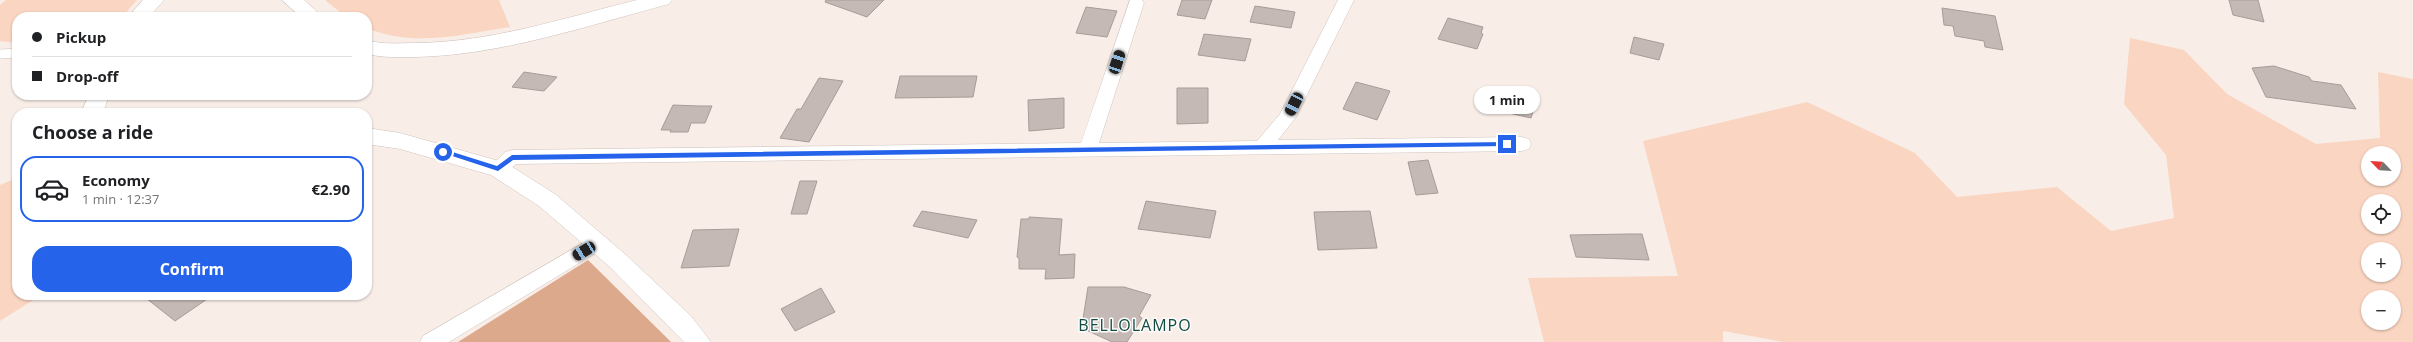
<!DOCTYPE html>
<meta charset="utf-8">
<style>
:root{--surface:#fff;--page:#f6f6f6;--text:#202124;--muted:#757577;--line:#e0e0e0;--accent:#2563eb}
body{margin:0;font-family:"Open Sans",sans-serif;background:var(--page);color:var(--text);height:100vh;display:flex;flex-direction:column;font-size:15px;white-space:nowrap}
*{box-sizing:border-box;margin:0}
p{font-size:13px;color:var(--muted)}
.icon{flex:none;width:22px;height:22px;fill:none;stroke:currentColor;stroke-width:2;stroke-linecap:round;stroke-linejoin:round}
.map{position:relative;flex:1;overflow:hidden}
.sheet{position:absolute;left:12px;top:108px;width:360px;height:192px;display:flex;flex-direction:column;background:var(--surface);border-radius:16px;box-shadow:0 1px 3px #0004}
.sheet>*{flex:none}
.top-card{position:absolute;left:12px;top:12px;width:360px;height:88px;border-radius:16px;box-shadow:0 1px 3px #0004;display:grid;align-content:center;height:88px;padding:0 20px;background:var(--surface)}
.needle{width:26px;rotate:295deg}
.controls{position:absolute;left:2361px;top:146px;display:grid;gap:8px}
.controls a{display:grid;place-items:center;width:40px;height:40px;border-radius:50%;background:var(--surface);box-shadow:0 1px 3px #0004;font-size:20px}
.end{position:absolute;width:18px;height:18px;margin:-9px;border:5px solid #2563eb;background:#fff;box-shadow:0 0 0 2px #fff}
.from{border-radius:50%}
.bubble{position:absolute;height:28px;border-radius:14px;background:var(--surface);box-shadow:0 1px 3px #0004;font-size:13px;font-weight:700;line-height:28px;text-align:center}
.car{position:absolute;width:12px;height:24px;margin:-12px -6px;border-radius:5px;box-shadow:0 0 3px 1px #0007;background:linear-gradient(#222 24%,#8ab4d8 0 40%,#222 0 76%,#8ab4d8 0 86%,#222 0)}
.top-card b{display:flex;align-items:center;gap:14px;height:38px;font-size:15px}
.top-card b+b{border-top:1px solid var(--line)}
.top-card i{width:10px;height:10px;background:var(--text)}
ul{padding:0;list-style:none}
li{display:flex;align-items:center;gap:12px;height:66px;margin:0 8px 6px;padding:0 12px;border:2px solid var(--line);border-radius:16px}
li div{flex:1}
li b{display:block;font-size:15px}
li em{font-style:normal;font-weight:700}
li.current{border-color:var(--accent)}
li>.icon{width:36px;height:36px;stroke-width:1.5}
h2{padding:0 20px;font-size:18px;line-height:48px}
.action{display:flex;gap:8px;margin-top:auto;padding:8px 20px}
.action a{flex:1;height:46px;border-radius:16px;background:var(--accent);color:#fff;font-size:16px;font-weight:700;line-height:46px;text-align:center}
.map>svg:first-child{display:block}
.green{fill:#fad5c1;fill-rule:evenodd}
.forest{fill:#dca98c}
.building{fill:#c4b9b4;stroke:#a79d97}
.lines{fill:none;stroke-linecap:round;stroke-linejoin:round}
.service-casing{stroke:#cfc4be;stroke-width:10}
.minor-casing{stroke:#cfc4be;stroke-width:1}
.secondary-casing{stroke:#cfc4be;stroke-width:1}
.service{stroke:#fff;stroke-width:9}
.minor{fill:#fff;fill-rule:evenodd}
.secondary{fill:#fff;fill-rule:evenodd}
.route{fill:#2563eb}
.labels{text-anchor:middle;stroke-width:3;stroke-linejoin:round;paint-order:stroke}
.quarter-label{font-size:16px;letter-spacing:1px;fill:#104a42;stroke:#fefcfb}
</style>
<div class="map">
<svg width="2413" height="342" viewBox="0 0 2413 342">
<rect width="100%" height="100%" fill="#f8ede7"/>
<g class="green">
<path d="M 6,0 L 137,0 L 122,17 L 17,17 L 17,43 L 0,41 L 0,5 Z"/>
<path d="M 325,0 L 499,0 L 510,27 C 463,34 413,48 367,28 L 367,17 L 346,17 Z"/>
<path d="M 2130,38 L 2184,50 L 2227,94 L 2316,144 L 2380,138 L 2378,72 L 2413,79 L 2413,342 L 1784,342 L 1723,331 L 1723,342 L 1544,342 L 1528,278 L 1678,276 L 1643,141 L 1807,102 L 1915,153 L 1957,197 L 2057,187 L 2111,231 L 2174,218 L 2166,155 L 2124,104 ZM 2368,153 L 2394,153 L 2394,179 L 2368,179 ZM 2368,201 L 2394,201 L 2394,227 L 2368,227 ZM 2368,249 L 2394,249 L 2394,275 L 2368,275 ZM 2368,297 L 2394,297 L 2394,323 L 2368,323 Z"/>
<path d="M 17,178 L 17,295 L 41,295 L 0,321 L 0,185 Z"/>
</g>
<path class="forest" d="M 588,260 L 671,342 L 458,342 Z"/>
<g class="building">
<path d="M 826,0 L 884,0 L 867,17 L 825,2 Z"/>
<path d="M 1182,0 L 1212,0 L 1205,19 L 1177,15 Z"/>
<path d="M 2229,0 L 2258,0 L 2264,22 L 2233,15 Z"/>
<path d="M 1255,6 L 1295,12 L 1291,28 L 1250,22 Z"/>
<path d="M 1086,7 L 1117,11 L 1107,37 L 1076,33 Z"/>
<path d="M 1942,8 L 1995,16 L 2003,50 L 1985,47 L 1984,41 L 1955,36 L 1953,26 L 1944,25 Z"/>
<path d="M 1448,18 L 1483,27 L 1481,33 L 1483,34 L 1477,49 L 1438,39 Z"/>
<path d="M 1204,34 L 1251,39 L 1245,61 L 1198,55 Z"/>
<path d="M 1634,37 L 1664,44 L 1659,60 L 1630,53 Z"/>
<path d="M 2274,66 L 2309,77 L 2312,81 L 2341,85 L 2356,109 L 2266,97 L 2252,68 Z"/>
<path d="M 524,72 L 557,77 L 544,91 L 512,87 Z"/>
<path d="M 900,76 L 977,76 L 973,97 L 895,98 Z"/>
<path d="M 819,78 L 843,81 L 809,142 L 780,138 L 797,109 L 801,109 Z"/>
<path d="M 1356,82 L 1390,91 L 1377,120 L 1343,109 Z"/>
<path d="M 1177,88 L 1208,88 L 1208,123 L 1177,124 Z"/>
<path d="M 1511,91 L 1537,98 L 1531,118 L 1504,112 Z"/>
<path d="M 1064,98 L 1064,128 L 1029,131 L 1028,100 Z"/>
<path d="M 673,105 L 699,106 L 712,106 L 705,123 L 691,123 L 688,132 L 670,132 L 671,130 L 661,130 Z"/>
<path d="M 1428,160 L 1438,193 L 1416,195 L 1408,162 Z"/>
<path d="M 800,181 L 817,181 L 807,214 L 791,214 Z"/>
<path d="M 1146,201 L 1216,211 L 1210,238 L 1138,229 Z"/>
<path d="M 922,211 L 977,220 L 968,238 L 913,226 Z"/>
<path d="M 1370,211 L 1377,248 L 1318,250 L 1314,212 Z"/>
<path d="M 1029,217 L 1062,219 L 1059,255 L 1075,254 L 1074,278 L 1045,279 L 1046,269 L 1019,269 L 1019,258 L 1017,257 L 1021,219 L 1029,219 Z"/>
<path d="M 739,229 L 729,266 L 681,268 L 693,230 Z"/>
<path d="M 1630,234 L 1642,234 L 1649,260 L 1576,257 L 1570,235 Z"/>
<path d="M 1088,287 L 1124,287 L 1151,295 L 1139,316 L 1142,318 L 1127,342 L 1112,342 L 1084,329 L 1089,321 L 1083,319 Z"/>
<path d="M 821,288 L 835,312 L 795,331 L 781,309 Z"/>
<path d="M 142,295 L 213,295 L 175,321 Z"/>
</g>
<g class="lines">
<g class="service-casing">
<path id="service" d="M 0,54 L 17,53"/>
</g>
<g class="minor-casing">
<g id="minor">
<path d="M 1130,0 L 1142,0 L 1144,3 L 1099,143 L 1257,141 L 1280,114 L 1338,0 L 1354,0 L 1296,117 L 1278,140 L 1522,137 L 1529,139 L 1531,144 L 1529,149 L 1522,151 L 516,164 C 508,171 503,177 491,174 L 489,169 L 505,152 L 512,150 L 1081,143 Z"/>
<path d="M 597,235 L 604,238 L 607,243 L 604,248 L 449,342 L 420,342 L 423,336 Z"/>
</g>
</g>
<g class="secondary-casing">
<g id="secondary">
<path d="M 143,0 L 164,0 L 149,17 L 128,17 Z"/>
<path d="M 282,0 L 304,0 L 323,17 L 301,17 Z"/>
<path d="M 637,0 L 672,0 L 669,4 C 586,26 502,55 416,57 C 399,57 383,58 367,54 L 367,40 C 383,45 399,43 416,43 C 492,42 564,18 637,0 Z"/>
<path d="M 89,95 L 109,95 L 103,113 L 81,113 Z"/>
<path d="M 367,128 L 400,133 L 506,163 L 555,194 L 626,255 L 691,316 L 711,342 L 684,342 L 610,267 L 539,206 L 491,175 L 400,149 L 367,144 Z"/>
</g>
</g>
<use href="#service" class="service"/>
<use href="#minor" class="minor"/>
<use href="#secondary" class="secondary"/>
</g>
<path class="route" d="M 1507,142 L 1510,144 L 1507,146 L 513,160 L 498,171 L 440,152 L 443,149 L 497,166 L 512,155 Z"/>
<g class="labels">
<g class="quarter-label">
<text x="1135" y="331">BELLOLAMPO</text>
</g>
</g>
</svg>
<div class="controls">
<a><svg class="needle" viewBox="-14 -14 28 28"><path d="M0-13l5 13h-10z" fill="#e53935"/><path d="M0 13l5-13h-10z" fill="#757577"/></svg></a>
<a><svg class="icon" aria-label="locate" viewBox="0 0 24 24"><circle cx="12" cy="12" r="6"/><path d="M12 2v4M12 18v4M2 12h4M18 12h4"/></svg></a>
<a>+</a>
<a>−</a>
</div>
<i class="end from" style="left:443px;top:152px"></i>
<i class="end" style="left:1507px;top:144px"></i>
<div class="bubble" style="left:1474px;top:86px;width:66px">1 min</div>
<i class="car" style="left:1117px;top:62px;rotate:18deg"></i>
<i class="car" style="left:1294px;top:104px;rotate:207deg"></i>
<i class="car" style="left:584px;top:251px;rotate:239deg"></i>
<div class="top-card">
<b><i class="from"></i>Pickup</b>
<b><i></i>Drop-off</b>
</div>
<section class="sheet">
<h2>Choose a ride</h2>
<ul>
<li class="current"><svg class="icon" aria-label="car" viewBox="0 0 24 24"><path d="M5 17H2v-5l4-1 3-4h7l3 4 3 1v5h-3M9 17h6M6 11h13"/><circle cx="7" cy="17" r="2"/><circle cx="17" cy="17" r="2"/></svg><div><b>Economy</b><p>1 min · 12:37</p></div><em>€2.90</em></li>
</ul>
<div class="action"><a>Confirm</a></div>
</section>
</div>
